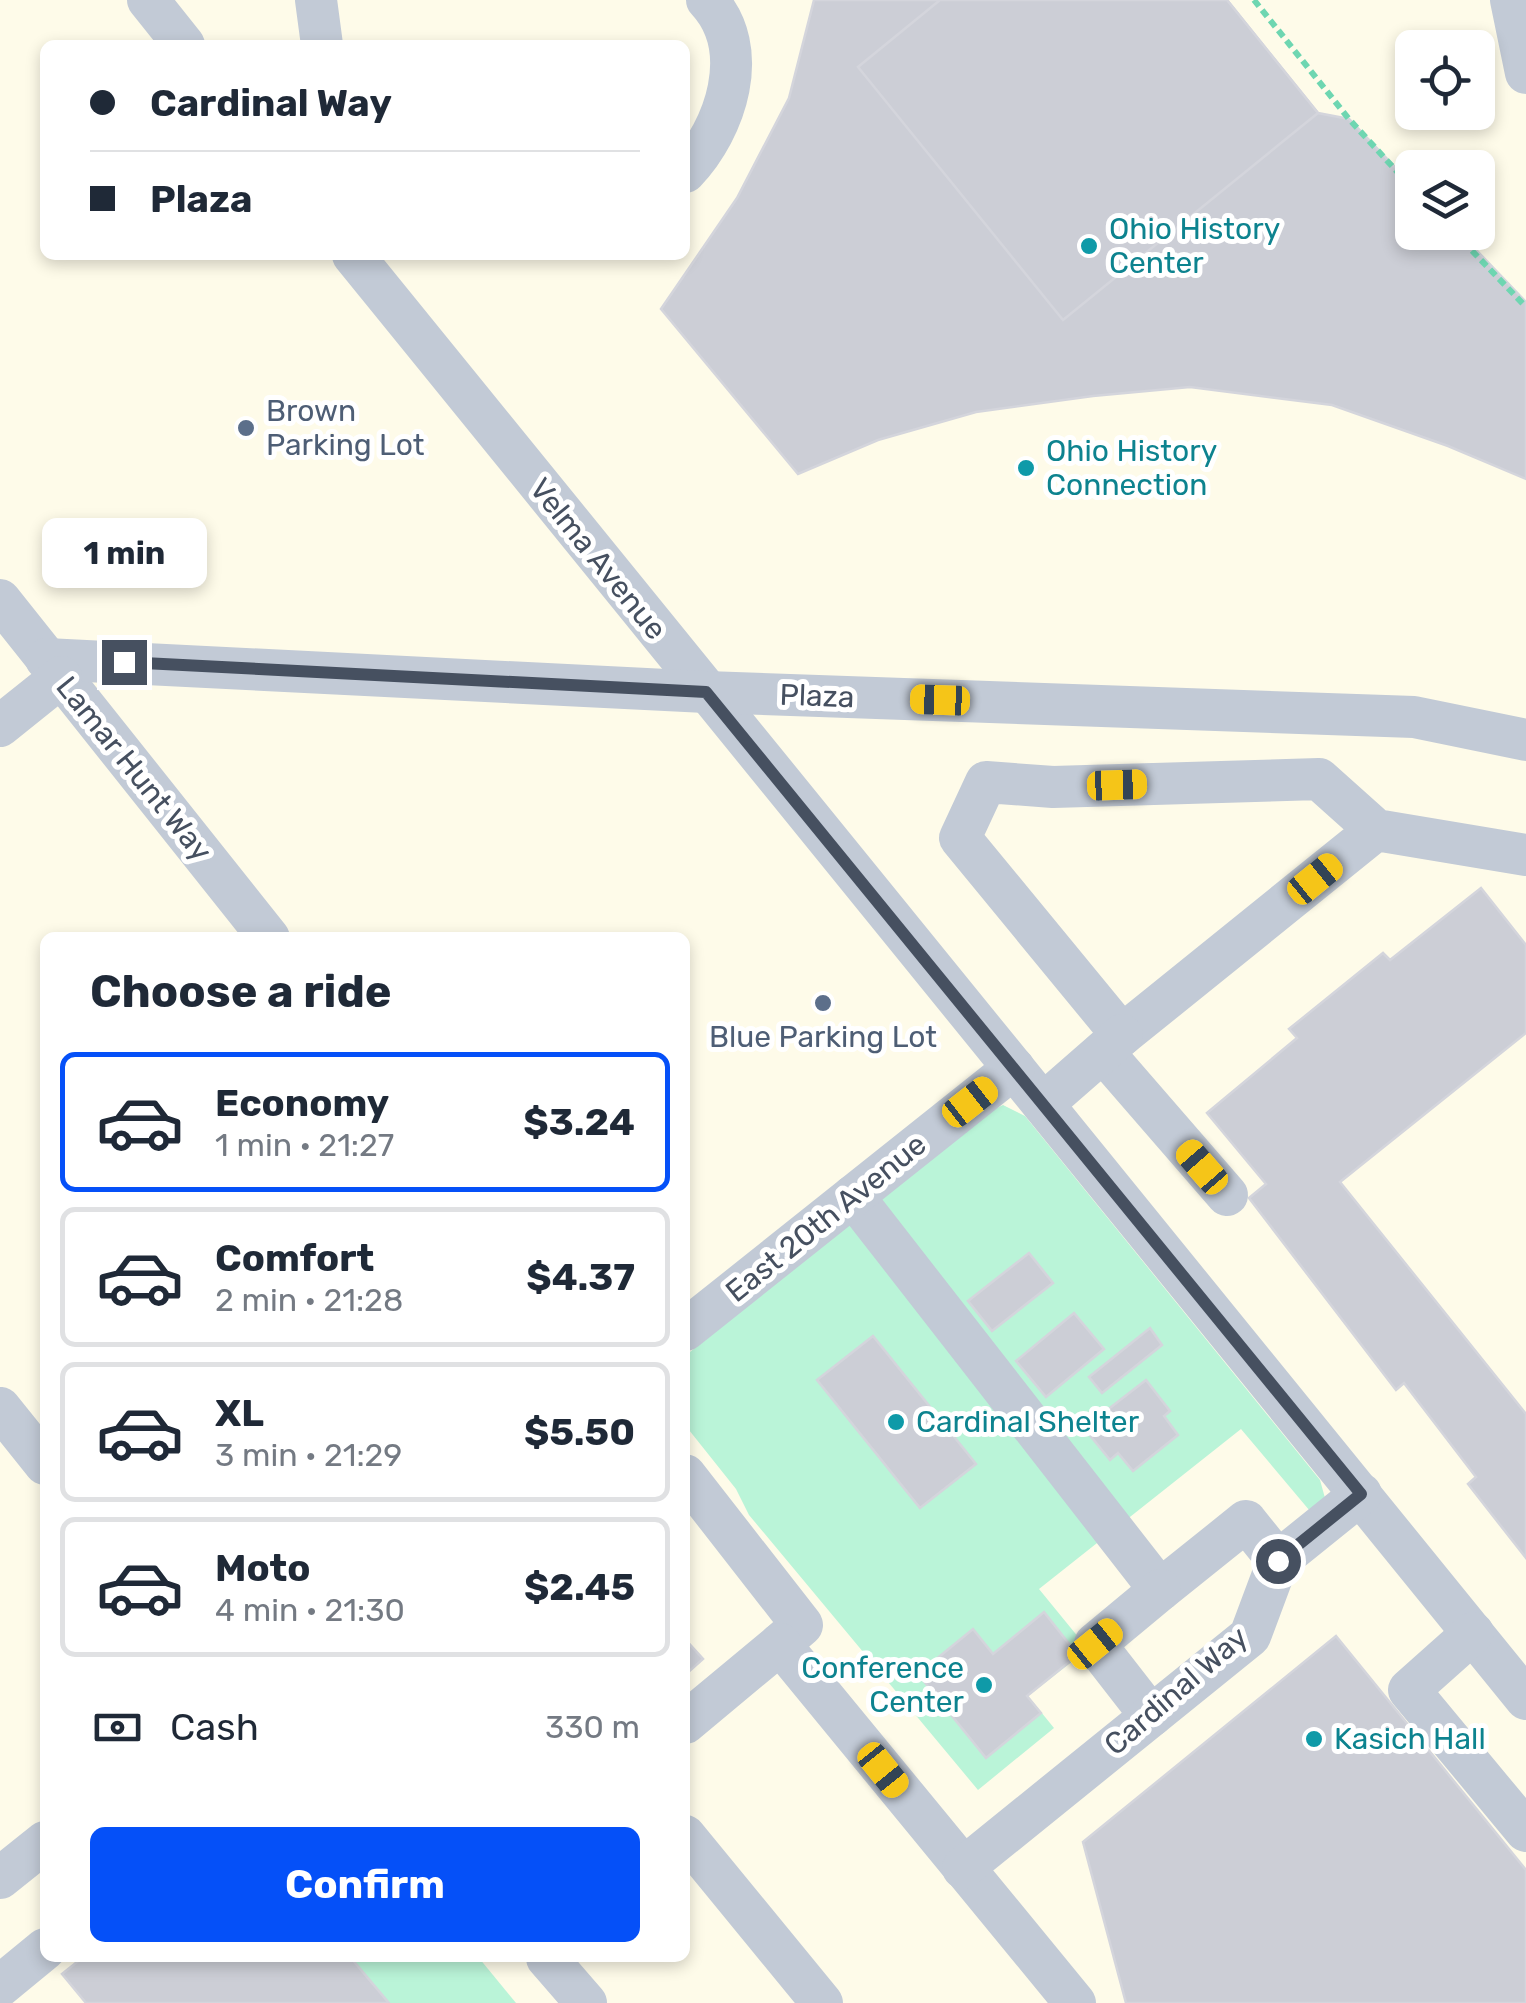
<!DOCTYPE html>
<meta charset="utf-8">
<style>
:root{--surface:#fff;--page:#f2f2f3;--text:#1f2937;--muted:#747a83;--line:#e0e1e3;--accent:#0550f8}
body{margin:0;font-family:Rubik,sans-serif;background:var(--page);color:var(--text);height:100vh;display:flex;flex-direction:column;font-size:38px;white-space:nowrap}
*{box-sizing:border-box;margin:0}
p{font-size:32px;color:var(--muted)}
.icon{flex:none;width:55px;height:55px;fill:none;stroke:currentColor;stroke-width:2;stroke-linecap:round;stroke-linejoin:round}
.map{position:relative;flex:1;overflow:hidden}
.details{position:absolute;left:40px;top:932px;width:650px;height:1030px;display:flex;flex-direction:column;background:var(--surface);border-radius:15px;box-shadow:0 5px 15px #0003}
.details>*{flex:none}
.top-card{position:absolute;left:40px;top:40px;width:650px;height:220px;border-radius:15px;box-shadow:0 5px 15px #0003;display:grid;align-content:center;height:220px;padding:0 50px;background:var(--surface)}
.controls{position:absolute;left:1395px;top:30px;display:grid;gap:20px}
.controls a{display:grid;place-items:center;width:100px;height:100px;border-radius:15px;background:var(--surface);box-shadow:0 5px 15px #0003;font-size:50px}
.end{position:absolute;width:45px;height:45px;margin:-22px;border:12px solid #465060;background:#fff;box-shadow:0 0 0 5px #fff}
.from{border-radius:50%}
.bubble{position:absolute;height:70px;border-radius:15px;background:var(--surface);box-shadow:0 5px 15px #0003;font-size:32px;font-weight:700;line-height:70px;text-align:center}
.car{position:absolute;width:30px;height:60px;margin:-30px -15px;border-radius:12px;box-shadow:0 0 8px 2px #0007;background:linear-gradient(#f5c518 24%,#345 0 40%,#f5c518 0 76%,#345 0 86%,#f5c518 0)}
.top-card b{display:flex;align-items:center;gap:35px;height:95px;font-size:38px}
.top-card b+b{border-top:2px solid var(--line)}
.top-card i{width:25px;height:25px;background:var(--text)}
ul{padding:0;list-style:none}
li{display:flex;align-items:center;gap:30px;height:140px;margin:0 20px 15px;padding:0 30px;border:5px solid var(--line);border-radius:15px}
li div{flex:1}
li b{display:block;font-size:38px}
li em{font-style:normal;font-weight:700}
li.current{border-color:var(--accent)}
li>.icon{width:90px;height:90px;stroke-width:1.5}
h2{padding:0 50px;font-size:45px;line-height:120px}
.pay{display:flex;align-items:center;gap:25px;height:110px;padding:0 50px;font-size:38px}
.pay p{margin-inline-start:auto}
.primary-button{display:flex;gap:20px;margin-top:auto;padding:20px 50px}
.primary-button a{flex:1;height:115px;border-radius:15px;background:var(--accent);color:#fff;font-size:40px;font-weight:700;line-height:115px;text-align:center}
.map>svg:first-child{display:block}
.commercial{fill:#fefbe9;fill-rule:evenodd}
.green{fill:#baf4d8}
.building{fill:#ccced6;stroke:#d4d5dc;stroke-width:2.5}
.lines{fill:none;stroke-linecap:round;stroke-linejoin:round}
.path{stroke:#6ed6b1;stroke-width:6;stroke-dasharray:8 5;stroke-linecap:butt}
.minor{stroke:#c2cad6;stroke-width:42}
.route{stroke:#465060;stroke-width:12}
.culture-dot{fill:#0f9aa8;stroke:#fff;stroke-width:4}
.service-dot{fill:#5c6f8a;stroke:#fff;stroke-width:4}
.labels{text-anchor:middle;stroke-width:10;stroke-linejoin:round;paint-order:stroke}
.culture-label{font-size:30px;fill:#0d838f;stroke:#fff;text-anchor:start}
.service-label{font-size:30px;fill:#4e5e75;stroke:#fff;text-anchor:start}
.street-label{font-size:30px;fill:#465060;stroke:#fff}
</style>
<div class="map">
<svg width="1526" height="2003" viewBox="0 0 1526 2003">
<rect width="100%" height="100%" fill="#f3f0f0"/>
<path class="commercial" d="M 0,0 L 1526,0 L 1526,2003 L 0,2003 ZM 45,45 L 685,45 L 685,255 L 45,255 ZM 1412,48 L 1478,48 L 1478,112 L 1412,112 ZM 1412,168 L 1478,168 L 1478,232 L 1412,232 ZM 45,938 L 685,938 L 685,1958 L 45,1958 Z"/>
<g class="green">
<path d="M 1003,1105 L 1025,1116 L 1320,1480 L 1325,1498 L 1315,1517 L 1241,1429 L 1039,1589 L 1088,1649 L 1028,1696 L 1054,1728 L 978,1790 L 749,1515 L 736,1489 L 685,1425 L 685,1356 L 985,1114 Z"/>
<path d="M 351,1958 L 479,1958 L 516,2003 L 389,2003 Z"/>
</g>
<g class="building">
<path d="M 814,0 L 1227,0 L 1318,113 L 1349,119 L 1412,185 L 1412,232 L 1459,232 L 1526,302 L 1526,479 L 1448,446 L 1332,405 L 1190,387 L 1093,396 L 976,412 L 878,440 L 798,474 L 661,309 L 737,198 L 789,98 Z"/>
<path d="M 940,0 L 1227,0 L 1318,113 L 1063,320 L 858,67 Z"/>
<path d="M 1481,888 L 1526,945 L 1526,1033 L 1340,1182 L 1526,1414 L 1526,1558 L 1468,1484 L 1476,1477 L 1404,1383 L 1396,1390 L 1249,1198 L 1266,1184 L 1207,1113 L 1297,1038 L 1289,1029 L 1383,953 L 1390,960 Z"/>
<path d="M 1029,1253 L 1053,1283 L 992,1331 L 968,1301 Z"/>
<path d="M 1074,1313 L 1104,1349 L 1046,1397 L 1016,1361 Z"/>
<path d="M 1150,1328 L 1162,1345 L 1102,1393 L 1089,1377 Z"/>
<path d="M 873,1336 L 976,1464 L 920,1508 L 817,1380 Z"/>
<path d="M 1146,1380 L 1170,1411 L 1164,1416 L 1178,1435 L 1133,1471 L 1118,1453 L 1110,1460 L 1084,1428 Z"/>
<path d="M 1044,1612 L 1078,1655 L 1027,1696 L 1041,1713 L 986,1758 L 918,1674 L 973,1629 L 993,1654 Z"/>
<path d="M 1336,1636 L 1526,1870 L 1526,2003 L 1126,2003 L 1083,1842 Z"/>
<path d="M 685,1639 L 703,1659 L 685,1675 Z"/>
<path d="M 82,1958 L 351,1958 L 389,2003 L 86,2003 L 62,1974 Z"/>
</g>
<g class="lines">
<g class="path">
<path d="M 1254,0 L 1349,119 L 1412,188"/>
<path d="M 1454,232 L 1526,307"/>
</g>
<g class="minor">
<path d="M 148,0 L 184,45"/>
<path d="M 316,0 L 322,45"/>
<path d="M 1511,0 L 1526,73"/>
<path d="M 685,172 C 726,129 753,49 707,0"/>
<path d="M 353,255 L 1526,1699"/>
<path d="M 0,600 L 269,938"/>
<path d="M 46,659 L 706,692 L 1414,717 L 1526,740"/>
<path d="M 0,726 L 61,677"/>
<path d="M 1376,830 L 1319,779 L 1053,787 L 986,782 L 960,838 L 1122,1035 L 1376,830 L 1526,855"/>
<path d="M 1103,1052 L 1227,1195"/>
<path d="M 1043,1104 L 1122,1035"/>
<path d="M 853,1196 L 1160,1590 L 1246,1521 L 1278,1561"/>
<path d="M 685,1330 L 1014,1068"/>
<path d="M 0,1408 L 45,1464"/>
<path d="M 685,1475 L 802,1625 L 780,1644"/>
<path d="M 1473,1633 L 1409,1690 L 1526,1831"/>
<path d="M 1151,1716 L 1095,1644 L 1160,1590"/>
<path d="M 685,1723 L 780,1644 L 1075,2003"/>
<path d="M 685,1836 L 822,2003"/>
<path d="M 963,1868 L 1250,1636 L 1278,1561 L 1361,1494"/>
<path d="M 0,1878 L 45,1842"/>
<path d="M 547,1958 L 586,2003"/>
<path d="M 0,1986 L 45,1949"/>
</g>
</g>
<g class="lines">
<path class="route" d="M 124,662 L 706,692 L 1361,1494 L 1278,1561"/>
</g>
<g class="culture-dot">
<circle cx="1089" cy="246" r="10"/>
<circle cx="1026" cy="468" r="10"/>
<circle cx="896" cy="1422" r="10"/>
<circle cx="984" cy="1685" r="10"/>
<circle cx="1314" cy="1739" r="10"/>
</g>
<g class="service-dot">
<circle cx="246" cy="428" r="10"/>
<circle cx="823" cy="1003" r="10"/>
</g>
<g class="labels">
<g class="culture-label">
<text x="1109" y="239">Ohio History<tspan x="1109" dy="34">Center</tspan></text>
<text x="1046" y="461">Ohio History<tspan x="1046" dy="34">Connection</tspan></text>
<text x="916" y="1432">Cardinal Shelter</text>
<text x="964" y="1678" text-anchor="end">Conference<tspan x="964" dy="34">Center</tspan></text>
<text x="1334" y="1749">Kasich Hall</text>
</g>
<g class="service-label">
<text x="266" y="421">Brown<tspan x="266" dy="34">Parking Lot</tspan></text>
<text x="823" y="1047" text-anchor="middle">Blue Parking Lot</text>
</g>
<g class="street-label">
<text transform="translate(598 559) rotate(51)" y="10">Velma Avenue</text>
<text transform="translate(817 696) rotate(2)" y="10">Plaza</text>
<text transform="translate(134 769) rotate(51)" y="10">Lamar Hunt Way</text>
<text transform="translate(826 1218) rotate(-39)" y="10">East 20th Avenue</text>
<text transform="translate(1176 1691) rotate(-41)" y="10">Cardinal Way</text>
</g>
</g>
</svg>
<div class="controls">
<a><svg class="icon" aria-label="locate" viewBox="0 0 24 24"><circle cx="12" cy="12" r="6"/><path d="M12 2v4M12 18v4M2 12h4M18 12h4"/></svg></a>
<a><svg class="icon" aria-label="layers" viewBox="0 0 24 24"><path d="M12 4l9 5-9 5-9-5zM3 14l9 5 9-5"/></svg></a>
</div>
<i class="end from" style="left:1278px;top:1561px"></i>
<i class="end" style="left:124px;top:662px"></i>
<div class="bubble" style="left:42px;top:518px;width:165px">1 min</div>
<i class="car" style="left:940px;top:700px;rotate:272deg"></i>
<i class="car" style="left:1117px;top:785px;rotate:88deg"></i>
<i class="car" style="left:1315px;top:879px;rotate:51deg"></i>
<i class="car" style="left:970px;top:1102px;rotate:52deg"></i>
<i class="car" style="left:1202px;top:1167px;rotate:319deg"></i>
<i class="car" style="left:1095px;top:1644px;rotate:51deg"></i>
<i class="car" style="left:883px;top:1770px;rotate:141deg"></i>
<div class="top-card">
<b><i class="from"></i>Cardinal Way</b>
<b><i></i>Plaza</b>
</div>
<section class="details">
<h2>Choose a ride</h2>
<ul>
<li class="current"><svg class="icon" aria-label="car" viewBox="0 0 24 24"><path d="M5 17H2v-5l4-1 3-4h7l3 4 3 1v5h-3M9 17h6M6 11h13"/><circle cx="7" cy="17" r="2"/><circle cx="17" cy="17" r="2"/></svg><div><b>Economy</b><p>1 min · 21:27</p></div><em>$3.24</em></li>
<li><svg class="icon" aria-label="car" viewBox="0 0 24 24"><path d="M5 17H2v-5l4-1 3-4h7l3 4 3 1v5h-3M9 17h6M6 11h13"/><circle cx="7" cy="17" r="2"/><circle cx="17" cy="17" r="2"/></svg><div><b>Comfort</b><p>2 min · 21:28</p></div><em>$4.37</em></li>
<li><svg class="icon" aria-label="car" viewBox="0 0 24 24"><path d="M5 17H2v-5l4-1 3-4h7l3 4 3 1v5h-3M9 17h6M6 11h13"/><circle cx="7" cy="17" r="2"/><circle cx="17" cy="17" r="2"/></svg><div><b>XL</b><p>3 min · 21:29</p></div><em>$5.50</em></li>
<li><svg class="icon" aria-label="car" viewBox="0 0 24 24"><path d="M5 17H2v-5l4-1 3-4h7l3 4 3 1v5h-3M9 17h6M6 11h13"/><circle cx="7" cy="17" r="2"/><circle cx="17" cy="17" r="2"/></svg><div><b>Moto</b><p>4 min · 21:30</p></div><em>$2.45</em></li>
</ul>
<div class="pay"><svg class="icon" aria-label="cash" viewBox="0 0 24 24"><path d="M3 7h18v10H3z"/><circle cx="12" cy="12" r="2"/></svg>Cash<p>330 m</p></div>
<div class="primary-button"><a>Confirm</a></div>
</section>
</div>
